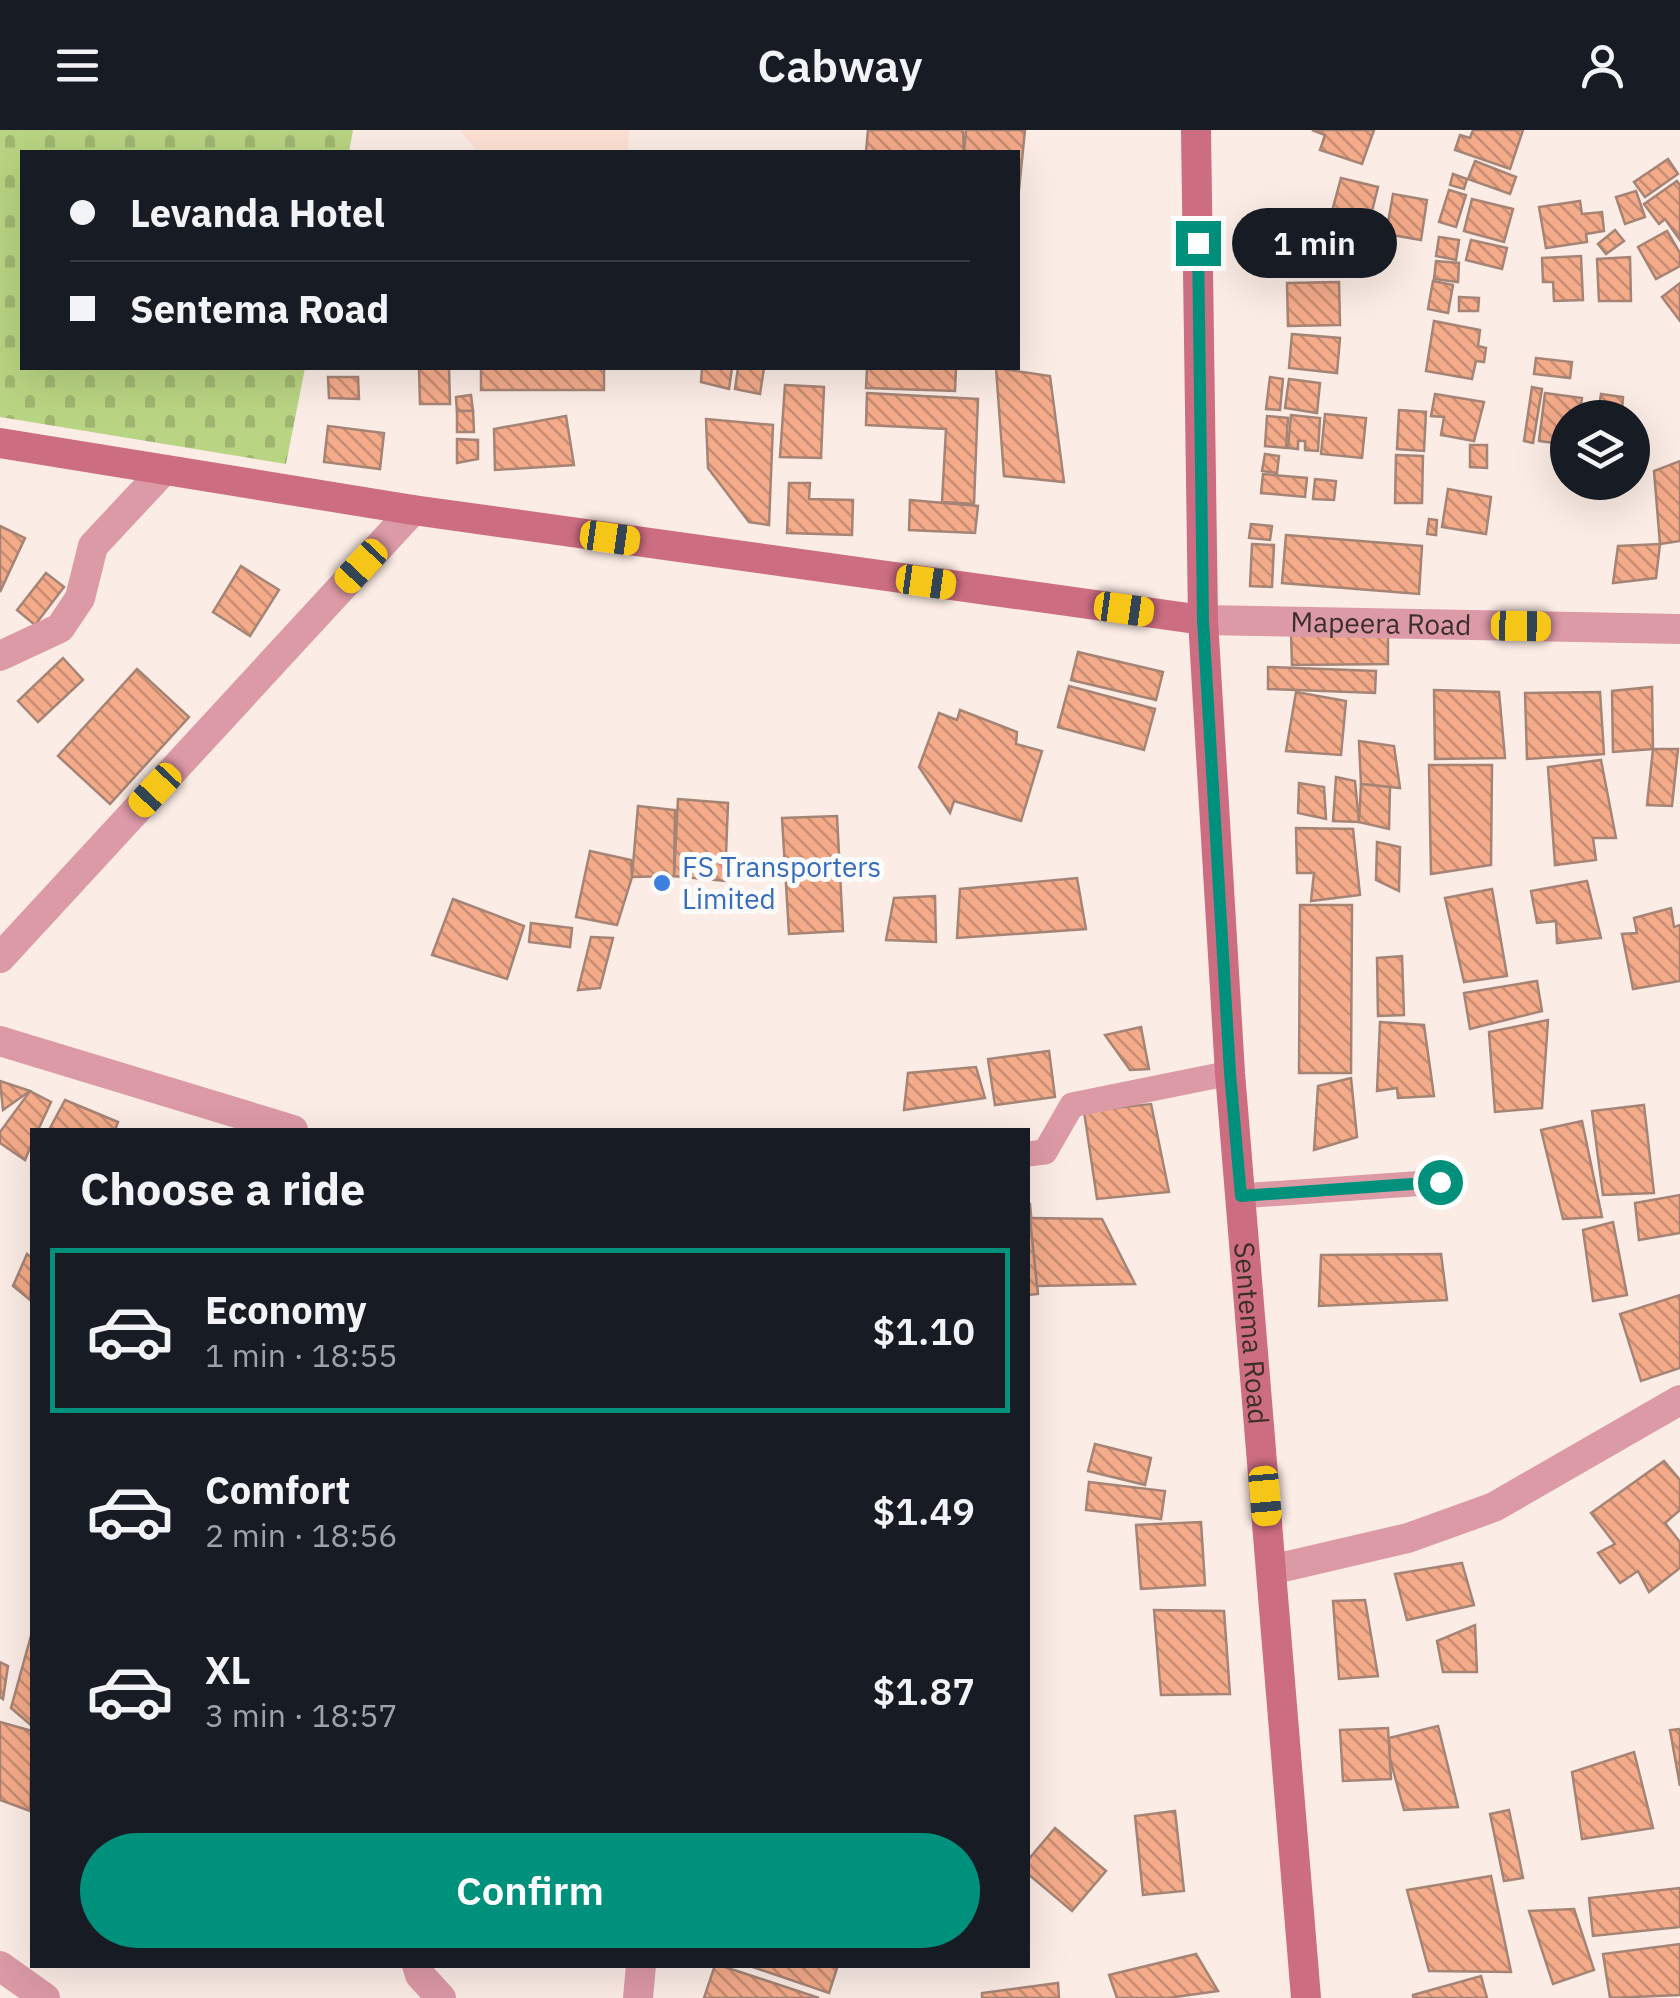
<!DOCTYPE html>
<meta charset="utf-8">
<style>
:root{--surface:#171b24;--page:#20242c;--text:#f1f3f6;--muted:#9ea1a6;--line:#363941;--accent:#00917d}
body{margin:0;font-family:"IBM Plex Sans",sans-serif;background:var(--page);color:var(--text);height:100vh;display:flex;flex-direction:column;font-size:38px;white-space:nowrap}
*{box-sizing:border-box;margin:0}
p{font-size:32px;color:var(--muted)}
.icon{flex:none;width:55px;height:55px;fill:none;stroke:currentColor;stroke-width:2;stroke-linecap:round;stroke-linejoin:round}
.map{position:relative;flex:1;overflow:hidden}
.drawer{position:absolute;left:30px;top:998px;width:1000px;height:840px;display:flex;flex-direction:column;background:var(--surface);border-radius:0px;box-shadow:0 10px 40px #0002}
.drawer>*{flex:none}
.hud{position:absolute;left:20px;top:20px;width:1000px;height:220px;border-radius:0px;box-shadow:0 10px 40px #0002;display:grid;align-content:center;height:220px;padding:0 50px;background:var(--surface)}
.controls{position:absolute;left:1550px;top:270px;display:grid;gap:20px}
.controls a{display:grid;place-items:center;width:100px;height:100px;border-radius:50%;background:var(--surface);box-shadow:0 10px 40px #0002;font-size:50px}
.end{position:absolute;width:45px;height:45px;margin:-22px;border:12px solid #00917d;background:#fff;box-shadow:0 0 0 5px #fff}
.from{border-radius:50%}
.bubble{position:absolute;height:70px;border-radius:35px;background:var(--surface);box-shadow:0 10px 40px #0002;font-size:32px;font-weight:600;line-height:70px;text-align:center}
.car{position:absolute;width:30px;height:60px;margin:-30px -15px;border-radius:12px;box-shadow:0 0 8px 2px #0007;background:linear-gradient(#f5c518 24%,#345 0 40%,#f5c518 0 76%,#345 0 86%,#f5c518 0)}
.hud b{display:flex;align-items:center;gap:35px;height:95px;font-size:38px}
.hud b+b{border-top:2px solid var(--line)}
.hud i{width:25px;height:25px;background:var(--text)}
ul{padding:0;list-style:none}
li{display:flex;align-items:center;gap:30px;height:165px;margin:0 20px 15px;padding:0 30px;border:5px solid transparent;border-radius:0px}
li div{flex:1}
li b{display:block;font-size:38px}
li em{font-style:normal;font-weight:600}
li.current{border-color:var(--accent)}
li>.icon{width:90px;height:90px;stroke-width:1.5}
h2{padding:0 50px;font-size:45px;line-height:120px}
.primary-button{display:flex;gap:20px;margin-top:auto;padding:20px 50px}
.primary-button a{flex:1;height:115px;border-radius:60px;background:var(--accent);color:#fff;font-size:40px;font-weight:600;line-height:115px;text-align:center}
header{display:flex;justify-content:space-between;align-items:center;height:130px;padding:0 50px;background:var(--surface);font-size:45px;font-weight:600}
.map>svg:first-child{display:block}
.built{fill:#fde1d5}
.cemetery{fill:url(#cemetery-stones)}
.building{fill:url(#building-back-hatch);stroke:#a68475;stroke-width:2.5}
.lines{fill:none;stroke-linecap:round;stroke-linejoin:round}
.lane{stroke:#dc99a6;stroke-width:25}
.street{stroke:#dc99a6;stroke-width:30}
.secondary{stroke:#cd6d82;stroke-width:30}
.route{stroke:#00917d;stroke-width:12}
.shop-dot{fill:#3f7fe0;stroke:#fcfcfc;stroke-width:4}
.labels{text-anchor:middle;stroke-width:10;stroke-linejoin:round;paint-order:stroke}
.street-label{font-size:28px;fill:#3c2e28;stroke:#fcfcfc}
.shop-label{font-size:28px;fill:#366cbe;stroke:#fcfcfc;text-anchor:start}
</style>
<header><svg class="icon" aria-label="menu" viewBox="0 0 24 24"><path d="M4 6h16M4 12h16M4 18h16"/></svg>Cabway<svg class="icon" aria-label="person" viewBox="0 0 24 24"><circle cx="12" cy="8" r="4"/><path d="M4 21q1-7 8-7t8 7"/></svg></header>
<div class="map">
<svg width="1680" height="1868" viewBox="0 0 1680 1868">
<defs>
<pattern id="cemetery-stones" width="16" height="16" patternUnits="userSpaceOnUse" patternTransform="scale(2.5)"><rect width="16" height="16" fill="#b9d482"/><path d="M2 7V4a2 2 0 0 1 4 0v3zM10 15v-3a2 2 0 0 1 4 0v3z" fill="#a0b670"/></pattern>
<pattern id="building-back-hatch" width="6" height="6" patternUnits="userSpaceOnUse" patternTransform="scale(2.5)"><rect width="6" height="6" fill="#f4ab8a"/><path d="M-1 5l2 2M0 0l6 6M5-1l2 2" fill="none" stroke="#c78c71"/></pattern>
</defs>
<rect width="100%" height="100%" fill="#fbece5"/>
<path class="built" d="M 460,0 L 629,0 L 628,22 L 477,22 Z"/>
<path class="cemetery" d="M 0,0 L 353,0 L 349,22 L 22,22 L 22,238 L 305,238 L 286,334 L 0,287 Z"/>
<g class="building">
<path d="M 868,0 L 963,0 L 964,22 L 866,22 Z"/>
<path d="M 966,0 L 1025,0 L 1019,60 L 1018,22 L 964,22 Z"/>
<path d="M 1312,0 L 1374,0 L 1362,34 L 1320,20 L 1325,5 Z"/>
<path d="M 1473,0 L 1523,0 L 1510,39 L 1455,20 L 1460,5 L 1470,8 Z"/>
<path d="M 1668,29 L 1678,44 L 1645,67 L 1634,52 Z"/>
<path d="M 1475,31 L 1516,47 L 1510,64 L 1468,49 Z"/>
<path d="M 1453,44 L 1467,49 L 1464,59 L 1450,55 Z"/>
<path d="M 1341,48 L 1378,57 L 1366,105 L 1350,101 L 1353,84 L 1344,82 L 1343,89 L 1331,85 Z"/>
<path d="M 1677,51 L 1680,55 L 1680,110 L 1665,89 L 1659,94 L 1644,74 Z"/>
<path d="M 1449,60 L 1466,65 L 1456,97 L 1439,92 Z"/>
<path d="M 1636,61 L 1645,87 L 1625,94 L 1616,67 Z"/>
<path d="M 1393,64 L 1427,70 L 1421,110 L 1386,104 Z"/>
<path d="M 1472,69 L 1513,79 L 1504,112 L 1464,101 Z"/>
<path d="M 1580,71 L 1582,84 L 1602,82 L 1604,101 L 1586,104 L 1587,112 L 1546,118 L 1539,77 Z"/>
<path d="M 1615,100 L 1624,111 L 1606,124 L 1598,114 Z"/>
<path d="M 1667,101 L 1680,123 L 1680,136 L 1656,149 L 1638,117 Z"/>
<path d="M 1439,107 L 1459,110 L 1456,130 L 1436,126 Z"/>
<path d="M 1471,110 L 1507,118 L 1502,139 L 1466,130 Z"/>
<path d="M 1581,126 L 1583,170 L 1554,171 L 1553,152 L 1543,152 L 1542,128 Z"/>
<path d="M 1630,127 L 1631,171 L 1599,171 L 1597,129 Z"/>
<path d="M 1436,131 L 1459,133 L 1458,152 L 1434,149 Z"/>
<path d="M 1433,151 L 1453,155 L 1448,183 L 1428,179 Z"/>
<path d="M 1339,152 L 1340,195 L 1288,196 L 1287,153 Z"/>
<path d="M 1680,153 L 1680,191 L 1662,167 Z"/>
<path d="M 1459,167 L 1479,168 L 1478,181 L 1459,181 Z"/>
<path d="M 1434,191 L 1480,200 L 1478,216 L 1486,218 L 1484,232 L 1476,231 L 1472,249 L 1426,241 Z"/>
<path d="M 1292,204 L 1340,208 L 1337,243 L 1289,238 Z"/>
<path d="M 1536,228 L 1572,232 L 1570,248 L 1534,244 Z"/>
<path d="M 419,238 L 449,238 L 450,274 L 420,274 Z"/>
<rect x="481" y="238" width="123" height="22"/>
<path d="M 702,238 L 732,238 L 729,259 L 701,252 Z"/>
<path d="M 738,238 L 764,238 L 760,264 L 735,259 Z"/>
<path d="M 867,238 L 956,238 L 955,261 L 866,258 Z"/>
<path d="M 996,238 L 1050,246 L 1064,352 L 1004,346 Z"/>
<path d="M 328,247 L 358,247 L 359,269 L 329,268 Z"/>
<path d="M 1270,247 L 1283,249 L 1280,280 L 1266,279 Z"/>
<path d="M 1289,249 L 1320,253 L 1317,283 L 1285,278 Z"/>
<path d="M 785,255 L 824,257 L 821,328 L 780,327 Z"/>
<path d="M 1532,257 L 1542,259 L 1533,313 L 1524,311 Z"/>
<path d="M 867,263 L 978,269 L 974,374 L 942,372 L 946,299 L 866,295 Z"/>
<path d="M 1545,263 L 1582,268 L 1579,288 L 1568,288 L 1568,315 L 1539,311 Z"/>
<path d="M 1435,264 L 1484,272 L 1474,311 L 1441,305 L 1444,287 L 1431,286 Z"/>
<path d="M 1601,264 L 1623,267 L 1622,281 L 1599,277 Z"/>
<path d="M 471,265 L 473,281 L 457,281 L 456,267 Z"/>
<path d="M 1399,280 L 1426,282 L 1424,321 L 1397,319 Z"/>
<path d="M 457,281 L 473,281 L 474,302 L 457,302 Z"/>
<path d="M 1325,284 L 1366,288 L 1362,328 L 1321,324 Z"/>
<path d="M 1291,285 L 1320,288 L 1318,321 L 1305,320 L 1305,311 L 1298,311 L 1298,319 L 1288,318 Z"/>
<path d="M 566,286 L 574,335 L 495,340 L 494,299 Z"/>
<path d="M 1267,286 L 1288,288 L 1286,318 L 1265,316 Z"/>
<path d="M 706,289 L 773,295 L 769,395 L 749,392 L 708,338 Z"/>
<path d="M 328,296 L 384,303 L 380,339 L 324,332 Z"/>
<path d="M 457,309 L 478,310 L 478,329 L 457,333 Z"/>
<path d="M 1470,315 L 1487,315 L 1487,338 L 1470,337 Z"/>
<path d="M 1265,324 L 1279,326 L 1277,343 L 1262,341 Z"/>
<path d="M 1396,325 L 1423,326 L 1422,373 L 1395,373 Z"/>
<path d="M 1680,331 L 1680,411 L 1660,414 L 1654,341 Z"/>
<path d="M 1263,344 L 1307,348 L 1305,367 L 1261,363 Z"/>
<path d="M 1315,349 L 1336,351 L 1334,370 L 1313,369 Z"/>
<path d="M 789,353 L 810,353 L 809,369 L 853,370 L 852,405 L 787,403 Z"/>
<path d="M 1448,359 L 1491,367 L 1486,404 L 1442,397 Z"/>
<path d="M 910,370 L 978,376 L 975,403 L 909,400 Z"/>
<path d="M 1429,389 L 1437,390 L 1436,405 L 1427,404 Z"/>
<path d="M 1251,394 L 1272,396 L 1270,410 L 1249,408 Z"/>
<path d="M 0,396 L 25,408 L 0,462 Z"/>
<path d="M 1286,405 L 1422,416 L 1419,464 L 1282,453 Z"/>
<path d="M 1252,414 L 1274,415 L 1272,457 L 1250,456 Z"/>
<path d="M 1660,414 L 1656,448 L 1613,453 L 1618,416 Z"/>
<path d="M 241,436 L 279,460 L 250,506 L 213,482 Z"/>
<path d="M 46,443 L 64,457 L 35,495 L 17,480 Z"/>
<path d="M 1388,502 L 1388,534 L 1292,535 L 1291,503 Z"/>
<path d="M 1078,522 L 1163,542 L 1156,570 L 1071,550 Z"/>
<path d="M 63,528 L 83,550 L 38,592 L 18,571 Z"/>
<path d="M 1268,537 L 1376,541 L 1375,563 L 1268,559 Z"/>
<path d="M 137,539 L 189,587 L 110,674 L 58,626 Z"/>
<path d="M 1069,556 L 1155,579 L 1144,620 L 1058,597 Z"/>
<path d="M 1652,557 L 1653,619 L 1613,622 L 1612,561 Z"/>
<path d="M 1434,560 L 1499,562 L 1505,628 L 1435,629 Z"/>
<path d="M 1296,562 L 1346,571 L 1341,625 L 1286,621 Z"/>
<path d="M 1600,562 L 1604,624 L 1527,629 L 1525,563 Z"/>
<path d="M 960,580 L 1017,602 L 1016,614 L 1042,621 L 1021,691 L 954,671 L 950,683 L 919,637 L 939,583 L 957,590 Z"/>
<path d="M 1359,611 L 1394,616 L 1400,658 L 1361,654 Z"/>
<path d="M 1653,619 L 1678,619 L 1672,676 L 1647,675 Z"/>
<path d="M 1601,630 L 1616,708 L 1593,708 L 1596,730 L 1555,735 L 1548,637 Z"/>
<path d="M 1429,635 L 1492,635 L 1491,735 L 1431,744 Z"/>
<path d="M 1336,647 L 1355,651 L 1359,692 L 1333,691 Z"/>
<path d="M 1299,653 L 1324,657 L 1326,689 L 1298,683 Z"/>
<path d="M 1361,654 L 1390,657 L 1389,699 L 1359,692 Z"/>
<path d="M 678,669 L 728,673 L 725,751 L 674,746 Z"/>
<path d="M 638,676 L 675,680 L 674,746 L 632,747 Z"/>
<path d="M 837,686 L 843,801 L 789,804 L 782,688 Z"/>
<path d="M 1296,698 L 1353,699 L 1360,765 L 1311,771 L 1314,743 L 1297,743 Z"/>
<path d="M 1377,712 L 1400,717 L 1399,761 L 1376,750 Z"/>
<path d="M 590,721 L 631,730 L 632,747 L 617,795 L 576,787 Z"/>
<path d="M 1077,748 L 1086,799 L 957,808 L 960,759 Z"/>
<path d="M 1587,751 L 1601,808 L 1557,813 L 1556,791 L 1537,793 L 1531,761 Z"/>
<path d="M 1492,759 L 1507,846 L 1464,852 L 1445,768 Z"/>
<path d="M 935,766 L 936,812 L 886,810 L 894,768 Z"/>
<path d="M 453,769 L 524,796 L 507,849 L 432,825 Z"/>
<path d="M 1300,775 L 1352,775 L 1351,943 L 1299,943 Z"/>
<path d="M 1671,778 L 1674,797 L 1680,795 L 1680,851 L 1633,859 L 1622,804 L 1637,803 L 1634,788 Z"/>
<path d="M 531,793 L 572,798 L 570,817 L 529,812 Z"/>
<path d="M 591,807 L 613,808 L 600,858 L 578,860 Z"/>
<path d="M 1402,826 L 1404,885 L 1378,886 L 1377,828 Z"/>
<path d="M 1537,851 L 1542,881 L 1470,899 L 1464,863 Z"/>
<path d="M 1548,890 L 1542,978 L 1495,982 L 1489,902 Z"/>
<path d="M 1380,892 L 1424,895 L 1434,966 L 1398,968 L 1397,958 L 1377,961 Z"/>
<path d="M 1141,897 L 1149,939 L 1130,940 L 1105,905 Z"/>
<path d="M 1049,921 L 1055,967 L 995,975 L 988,929 Z"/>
<path d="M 976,937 L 985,968 L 904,980 L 908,943 Z"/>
<path d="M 1351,948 L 1357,1007 L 1314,1020 L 1318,956 Z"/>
<path d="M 0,951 L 30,961 L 3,980 Z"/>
<path d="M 30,961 L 51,972 L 38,1000 L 32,1000 L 32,1013 L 25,1030 L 0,1013 L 0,1002 Z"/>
<path d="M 65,970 L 118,992 L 115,1000 L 49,1000 Z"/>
<path d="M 1151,974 L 1169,1062 L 1097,1069 L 1084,981 Z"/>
<path d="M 1644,975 L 1654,1063 L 1603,1065 L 1592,981 Z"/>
<path d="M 1582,991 L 1602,1087 L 1563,1089 L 1541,1000 Z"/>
<path d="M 1680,1065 L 1680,1103 L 1639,1110 L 1635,1073 Z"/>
<path d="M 1028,1074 L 1030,1074 L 1038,1164 L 1028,1165 Z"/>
<path d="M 1030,1088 L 1102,1089 L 1135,1154 L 1037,1156 Z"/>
<path d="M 1613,1092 L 1627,1165 L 1593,1171 L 1583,1100 Z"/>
<path d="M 27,1124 L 32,1128 L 30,1170 L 13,1156 Z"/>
<path d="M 1441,1124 L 1447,1170 L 1319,1176 L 1321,1125 Z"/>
<path d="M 1680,1165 L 1680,1238 L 1641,1251 L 1620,1184 Z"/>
<path d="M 1095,1314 L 1151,1328 L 1145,1355 L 1088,1341 Z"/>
<path d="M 1664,1331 L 1680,1350 L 1680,1380 L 1665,1393 L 1680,1412 L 1680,1438 L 1649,1462 L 1638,1441 L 1620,1453 L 1598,1423 L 1615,1414 L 1591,1383 Z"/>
<path d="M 1089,1352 L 1165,1361 L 1161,1389 L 1086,1380 Z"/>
<path d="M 1201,1392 L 1205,1455 L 1141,1459 L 1136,1395 Z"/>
<path d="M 1462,1433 L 1474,1475 L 1407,1490 L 1395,1444 Z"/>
<path d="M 1365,1470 L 1378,1546 L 1339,1549 L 1333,1471 Z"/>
<path d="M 1154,1480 L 1224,1481 L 1230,1564 L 1161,1565 Z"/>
<path d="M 1475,1495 L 1477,1542 L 1443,1542 L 1437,1511 Z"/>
<path d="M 32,1502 L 32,1596 L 11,1578 Z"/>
<path d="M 0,1532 L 8,1536 L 3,1569 L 0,1567 Z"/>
<path d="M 0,1592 L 32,1601 L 30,1681 L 0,1670 Z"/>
<path d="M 1438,1596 L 1458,1677 L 1404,1680 L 1390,1629 L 1389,1608 Z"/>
<path d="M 1388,1598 L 1391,1649 L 1343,1651 L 1340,1600 Z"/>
<path d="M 1680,1599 L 1680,1656 L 1670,1600 Z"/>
<path d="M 1634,1622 L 1653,1698 L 1582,1709 L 1572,1642 Z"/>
<path d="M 1509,1680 L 1523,1748 L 1504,1751 L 1490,1684 Z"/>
<path d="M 1175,1681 L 1184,1761 L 1143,1765 L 1135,1686 Z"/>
<path d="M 1055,1698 L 1106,1741 L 1072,1781 L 1028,1744 L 1028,1730 Z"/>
<path d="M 1491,1746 L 1511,1842 L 1429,1841 L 1407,1760 Z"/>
<path d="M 1680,1758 L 1680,1797 L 1593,1806 L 1589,1768 Z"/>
<path d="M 1574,1779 L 1594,1840 L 1553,1854 L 1529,1781 Z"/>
<path d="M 1680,1814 L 1680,1865 L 1610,1868 L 1603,1824 Z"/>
<path d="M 1196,1824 L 1218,1861 L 1168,1868 L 1117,1868 L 1109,1845 Z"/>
<path d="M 715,1835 L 719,1835 L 819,1868 L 704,1868 Z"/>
<path d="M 747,1835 L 838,1835 L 829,1863 Z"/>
<path d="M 1481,1846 L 1487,1868 L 1413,1868 L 1413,1865 Z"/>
<path d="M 1058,1853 L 1059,1868 L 982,1868 L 982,1863 Z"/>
</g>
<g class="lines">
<g class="lane">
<path d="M 1028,1024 L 1045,1022 L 1072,975 L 1230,943"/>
<path d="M 1241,1066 L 1440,1052"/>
</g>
<g class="street">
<path id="s1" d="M 1203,490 L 1680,499"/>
<path d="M 0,526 L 60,498 L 80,468 L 93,416 L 164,340"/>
<path d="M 0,828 L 413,380"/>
<path d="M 0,911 L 293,1000"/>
<path d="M 1271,1440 L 1408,1408 L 1494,1377 L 1680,1270"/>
<path d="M 417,1835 L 420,1845 L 441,1868"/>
<path d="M 0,1836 L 45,1868"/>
<path d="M 638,1868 L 641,1835"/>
</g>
<g class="secondary">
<path id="s2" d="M 1196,0 L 1203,490 L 1230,943 L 1306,1868"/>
<path d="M 0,313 L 413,380 L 1203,490"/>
</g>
</g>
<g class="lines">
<path class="route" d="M 1198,113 L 1203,490 L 1230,943 L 1241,1066 L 1440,1052"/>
</g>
<circle class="shop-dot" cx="662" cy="753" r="10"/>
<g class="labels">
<g class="street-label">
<text dy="10" stroke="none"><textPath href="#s1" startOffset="178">Mapeera Road</textPath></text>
<text dy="10" stroke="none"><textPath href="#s2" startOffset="1205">Sentema Road</textPath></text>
</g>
<g class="shop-label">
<text x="682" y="747">FS Transporters<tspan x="682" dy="32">Limited</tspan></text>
</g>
</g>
</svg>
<div class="controls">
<a><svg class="icon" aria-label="layers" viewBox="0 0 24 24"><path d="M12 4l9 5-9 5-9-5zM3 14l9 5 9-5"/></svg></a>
</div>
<i class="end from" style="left:1440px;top:1052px"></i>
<i class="end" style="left:1198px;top:113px"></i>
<div class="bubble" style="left:1232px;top:78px;width:165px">1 min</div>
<i class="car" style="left:610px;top:408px;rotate:98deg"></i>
<i class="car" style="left:361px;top:436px;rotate:223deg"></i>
<i class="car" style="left:926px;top:452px;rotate:98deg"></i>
<i class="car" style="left:1124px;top:479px;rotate:98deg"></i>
<i class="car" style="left:1521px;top:496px;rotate:91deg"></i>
<i class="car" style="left:155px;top:660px;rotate:223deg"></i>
<i class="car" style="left:1265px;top:1366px;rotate:175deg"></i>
<div class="hud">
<b><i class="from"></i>Levanda Hotel</b>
<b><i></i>Sentema Road</b>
</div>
<section class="drawer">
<h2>Choose a ride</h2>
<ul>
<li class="current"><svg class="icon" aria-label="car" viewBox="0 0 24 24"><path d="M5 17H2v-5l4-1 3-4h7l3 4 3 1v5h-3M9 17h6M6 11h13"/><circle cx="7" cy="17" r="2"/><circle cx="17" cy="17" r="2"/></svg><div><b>Economy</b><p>1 min · 18:55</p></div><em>$1.10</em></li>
<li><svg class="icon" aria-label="car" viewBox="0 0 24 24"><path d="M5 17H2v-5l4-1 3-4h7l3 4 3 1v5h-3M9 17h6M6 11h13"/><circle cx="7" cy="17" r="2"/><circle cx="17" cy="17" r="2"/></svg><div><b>Comfort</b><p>2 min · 18:56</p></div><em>$1.49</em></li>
<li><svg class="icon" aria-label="car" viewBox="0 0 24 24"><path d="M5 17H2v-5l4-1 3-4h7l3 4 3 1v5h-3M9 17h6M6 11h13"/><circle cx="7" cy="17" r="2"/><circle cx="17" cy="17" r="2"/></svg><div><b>XL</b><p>3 min · 18:57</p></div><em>$1.87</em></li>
</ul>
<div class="primary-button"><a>Confirm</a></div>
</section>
</div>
